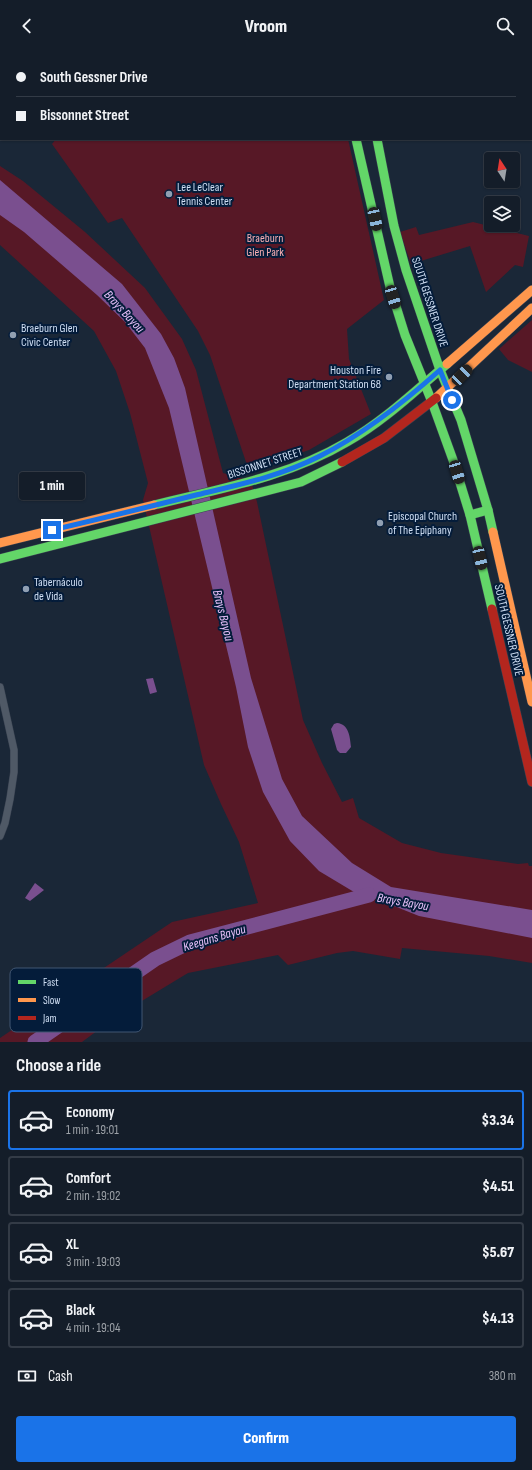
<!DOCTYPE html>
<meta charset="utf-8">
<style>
:root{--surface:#141d29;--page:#1d2631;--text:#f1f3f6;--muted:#9da2a8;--line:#333b46;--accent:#1a73e8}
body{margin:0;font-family:"Sofia Sans Condensed",sans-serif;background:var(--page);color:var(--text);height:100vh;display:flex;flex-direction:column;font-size:15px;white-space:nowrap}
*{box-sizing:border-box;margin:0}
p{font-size:13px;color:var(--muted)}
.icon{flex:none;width:22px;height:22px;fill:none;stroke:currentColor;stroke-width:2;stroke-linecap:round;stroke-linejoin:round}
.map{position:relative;height:990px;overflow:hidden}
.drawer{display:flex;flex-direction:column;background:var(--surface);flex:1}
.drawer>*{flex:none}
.guide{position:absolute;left:0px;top:0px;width:532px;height:88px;box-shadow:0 1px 3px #0004,0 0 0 1px var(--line);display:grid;align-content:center;height:88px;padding:0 16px;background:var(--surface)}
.needle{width:26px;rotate:348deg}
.tools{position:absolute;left:484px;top:100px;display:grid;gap:8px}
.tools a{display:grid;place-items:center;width:36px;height:36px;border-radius:4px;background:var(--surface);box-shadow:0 1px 3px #0004,0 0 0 1px var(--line);font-size:20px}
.end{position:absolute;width:18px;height:18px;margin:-9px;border:5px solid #1a73e8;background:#fff;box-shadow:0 0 0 2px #fff}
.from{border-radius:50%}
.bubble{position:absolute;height:28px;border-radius:4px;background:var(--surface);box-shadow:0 1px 3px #0004,0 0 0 1px var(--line);font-size:13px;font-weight:800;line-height:28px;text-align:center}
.car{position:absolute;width:12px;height:24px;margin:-12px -6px;border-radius:5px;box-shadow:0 0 3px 1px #0007;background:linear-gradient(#222 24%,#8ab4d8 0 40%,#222 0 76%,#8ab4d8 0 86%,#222 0)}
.guide b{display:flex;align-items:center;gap:14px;height:38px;font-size:15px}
.guide b+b{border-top:1px solid var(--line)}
.guide i{width:10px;height:10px;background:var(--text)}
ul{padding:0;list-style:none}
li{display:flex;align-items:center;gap:12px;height:60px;margin:0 8px 6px;padding:0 8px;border:2px solid var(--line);border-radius:4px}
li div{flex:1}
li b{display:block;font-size:15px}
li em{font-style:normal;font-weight:800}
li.on{border-color:var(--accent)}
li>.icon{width:36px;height:36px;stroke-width:1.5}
h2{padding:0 16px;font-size:18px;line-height:48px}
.pay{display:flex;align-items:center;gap:10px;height:44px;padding:0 16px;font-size:15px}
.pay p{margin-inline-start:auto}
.cta{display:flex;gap:8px;margin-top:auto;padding:8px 16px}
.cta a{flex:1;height:46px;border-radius:4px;background:var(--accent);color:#fff;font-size:16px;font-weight:800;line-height:46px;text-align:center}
header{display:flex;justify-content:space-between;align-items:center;height:52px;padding:0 16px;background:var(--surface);font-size:18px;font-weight:800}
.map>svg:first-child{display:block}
.green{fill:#571826}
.water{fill:#7a4f8f}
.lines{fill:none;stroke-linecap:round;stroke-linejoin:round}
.river{stroke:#7a4f8f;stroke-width:15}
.street-casing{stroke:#394251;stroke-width:8}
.fast-casing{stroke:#394251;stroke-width:10}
.slow-casing{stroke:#394251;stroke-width:10}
.jam-casing{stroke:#394251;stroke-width:10}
.street{stroke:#4f5966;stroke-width:7}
.fast{stroke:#63d668;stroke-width:9}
.slow{stroke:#ff974d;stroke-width:9}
.jam{stroke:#b3261e;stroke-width:9}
.route{stroke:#1a73e8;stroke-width:5}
.poi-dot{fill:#909fb2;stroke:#041c3a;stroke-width:1.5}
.labels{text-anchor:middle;stroke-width:4;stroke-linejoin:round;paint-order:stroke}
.poi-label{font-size:12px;fill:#d0dff4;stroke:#041c3a;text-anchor:start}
.park-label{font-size:12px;fill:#faafb3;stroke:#041c3a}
.street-label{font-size:12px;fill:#d0dff4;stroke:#041c3a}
.water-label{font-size:13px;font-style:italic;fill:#eac2fc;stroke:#041c3a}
.key{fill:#041c3a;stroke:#415672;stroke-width:1}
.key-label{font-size:11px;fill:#d0dff4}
</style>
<header><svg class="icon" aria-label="back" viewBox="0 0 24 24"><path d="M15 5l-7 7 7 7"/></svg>Vroom<svg class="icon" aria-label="search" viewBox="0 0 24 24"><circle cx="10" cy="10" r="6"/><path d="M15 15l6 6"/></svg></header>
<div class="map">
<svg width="532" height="990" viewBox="0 0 532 990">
<rect width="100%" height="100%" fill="#1a2737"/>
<g class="green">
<path d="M 56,87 L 348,87 L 384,248 L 347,277 L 349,307 L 371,362 L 309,398 L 249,419 L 210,303 L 198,279 L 122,166 L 108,171 L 52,92 Z"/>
<path d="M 0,114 L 23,129 L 85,180 L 145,236 L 182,287 L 196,318 L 223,421 L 251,429 L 257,450 L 303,668 L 322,711 L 342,750 L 353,746 L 359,766 L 402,791 L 441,801 L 518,812 L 528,811 L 529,814 L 532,814 L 532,911 L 489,904 L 402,896 L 400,907 L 353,899 L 337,901 L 288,913 L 278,903 L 188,921 L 117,964 L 82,990 L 0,990 L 0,986 L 172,870 L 258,851 L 239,790 L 221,752 L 204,713 L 143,448 L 148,431 L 130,361 L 116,319 L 94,279 L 0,193 Z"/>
<path d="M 473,170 L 529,184 L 523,215 L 515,213 L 486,240 L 470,194 L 411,212 L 400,180 L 416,175 L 419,183 Z"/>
<path d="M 532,268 L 532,320 L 508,308 L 499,297 Z"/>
</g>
<g class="water">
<path d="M 0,128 L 122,232 L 161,282 L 174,306 L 185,336 L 251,626 L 282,727 L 302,764 L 352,811 L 391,835 L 532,858 L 532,886 L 419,864 L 364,842 L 354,840 L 319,819 L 290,789 L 263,740 L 248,695 L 236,635 L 169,356 L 145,296 L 125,270 L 97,243 L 24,180 L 0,163 Z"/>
<path d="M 153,626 L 157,640 L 150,642 L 146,627 Z"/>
<path d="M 337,671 C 349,672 350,685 351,695 L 346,701 L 340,701 L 337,698 L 331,677 L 334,672 Z"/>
<path d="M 35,831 L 44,838 L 30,849 L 25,846 Z"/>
</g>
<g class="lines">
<path class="river" d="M 35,990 L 155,907 L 190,890 L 369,843"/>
<g class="street-casing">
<g id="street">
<path d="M 44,1 L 45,0"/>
<path d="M 0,29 L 1,29"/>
<path d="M 0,635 L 14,698 L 14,720 L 10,747 L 5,771 L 0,784"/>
</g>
</g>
<g class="fast-casing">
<g id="fast">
<path d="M 357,0 L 357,1"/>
<path d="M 356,87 L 390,235 L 405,283 L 432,350 L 453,408 L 470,463 L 492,557"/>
<path d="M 377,87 L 394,174 L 406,218 L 440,318 L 461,368 L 488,458 L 493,480"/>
<path d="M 154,453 C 219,437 288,425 347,390 C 384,369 415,339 447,312"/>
<path d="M 470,463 L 488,458"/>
<path d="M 0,507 L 301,430 L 342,410"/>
</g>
</g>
<g class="slow-casing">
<g id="slow">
<path d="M 447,312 L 532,238"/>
<path d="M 436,346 L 532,256"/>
<path d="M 493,480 L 532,650"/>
<path d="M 0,491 L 154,453"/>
</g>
</g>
<g class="jam-casing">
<g id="jam">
<path d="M 336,0 L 336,1"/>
<path d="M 342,410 L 384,386 L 436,346"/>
<path d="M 492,557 L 532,730"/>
</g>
</g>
<use href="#street" class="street"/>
<use href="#fast" class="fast"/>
<use href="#slow" class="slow"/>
<use href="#jam" class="jam"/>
</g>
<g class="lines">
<path class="route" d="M 52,478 C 100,467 148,455 196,443 C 238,433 281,424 320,404 C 364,382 403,351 440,318 L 452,348"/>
</g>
<g class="poi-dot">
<circle cx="169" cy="142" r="4"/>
<circle cx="13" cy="283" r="4"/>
<circle cx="389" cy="325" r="4"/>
<circle cx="380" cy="471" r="4"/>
<circle cx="26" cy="537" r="4"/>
</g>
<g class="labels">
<g class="poi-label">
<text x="177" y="139">Lee LeClear<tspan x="177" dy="14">Tennis Center</tspan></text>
<text x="21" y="280">Braeburn Glen<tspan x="21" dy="14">Civic Center</tspan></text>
<text x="381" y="322" text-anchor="end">Houston Fire<tspan x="381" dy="14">Department Station 68</tspan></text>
<text x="388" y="468">Episcopal Church<tspan x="388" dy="14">of The Epiphany</tspan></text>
<text x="34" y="534">Tabernáculo<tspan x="34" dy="14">de Vida</tspan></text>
</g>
<g class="park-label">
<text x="265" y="190">Braeburn<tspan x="265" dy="14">Glen Park</tspan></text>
</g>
<g class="street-label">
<text transform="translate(430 250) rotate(72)" y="4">SOUTH GESSNER DRIVE</text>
<text transform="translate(265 411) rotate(-18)" y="4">BISSONNET STREET</text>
<text transform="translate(509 578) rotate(77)" y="4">SOUTH GESSNER DRIVE</text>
</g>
<g class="water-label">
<text transform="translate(125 259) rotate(47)" y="5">Brays Bayou</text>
<text transform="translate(224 563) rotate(76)" y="5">Brays Bayou</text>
<text transform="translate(403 849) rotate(10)" y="5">Brays Bayou</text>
<text transform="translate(214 885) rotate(-17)" y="5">Keegans Bayou</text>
</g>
</g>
<rect x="10" y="916" width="132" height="64" rx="6" class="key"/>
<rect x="18" y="928" width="18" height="4" fill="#63d668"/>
<rect x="18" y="946" width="18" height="4" fill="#ff974d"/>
<rect x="18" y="964" width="18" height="4" fill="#b3261e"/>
<g class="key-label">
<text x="43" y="934">Fast</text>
<text x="43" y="952">Slow</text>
<text x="43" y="970">Jam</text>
</g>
</svg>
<div class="tools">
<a><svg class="needle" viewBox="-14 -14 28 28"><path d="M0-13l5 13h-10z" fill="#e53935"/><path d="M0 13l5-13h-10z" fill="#9da2a8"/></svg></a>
<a><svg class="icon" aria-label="layers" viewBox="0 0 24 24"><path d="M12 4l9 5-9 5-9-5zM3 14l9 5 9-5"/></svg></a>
</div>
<i class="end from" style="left:452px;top:348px"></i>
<i class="end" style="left:52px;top:478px"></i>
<div class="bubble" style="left:19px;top:420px;width:66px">1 min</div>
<i class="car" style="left:375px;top:167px;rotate:168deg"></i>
<i class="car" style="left:393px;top:245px;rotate:163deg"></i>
<i class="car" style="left:462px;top:323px;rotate:44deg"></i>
<i class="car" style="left:457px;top:420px;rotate:163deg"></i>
<i class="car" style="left:480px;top:506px;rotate:167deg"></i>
<div class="guide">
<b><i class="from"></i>South Gessner Drive</b>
<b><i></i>Bissonnet Street</b>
</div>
</div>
<section class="drawer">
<h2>Choose a ride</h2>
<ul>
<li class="on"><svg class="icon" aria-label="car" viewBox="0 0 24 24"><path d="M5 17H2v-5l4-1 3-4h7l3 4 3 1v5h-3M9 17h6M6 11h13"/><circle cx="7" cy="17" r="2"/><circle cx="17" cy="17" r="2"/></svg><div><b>Economy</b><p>1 min · 19:01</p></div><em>$3.34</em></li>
<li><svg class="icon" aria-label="car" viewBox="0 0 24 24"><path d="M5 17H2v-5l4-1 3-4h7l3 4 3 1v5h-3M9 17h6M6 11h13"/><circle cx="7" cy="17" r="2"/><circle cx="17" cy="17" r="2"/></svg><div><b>Comfort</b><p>2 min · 19:02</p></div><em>$4.51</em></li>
<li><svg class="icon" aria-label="car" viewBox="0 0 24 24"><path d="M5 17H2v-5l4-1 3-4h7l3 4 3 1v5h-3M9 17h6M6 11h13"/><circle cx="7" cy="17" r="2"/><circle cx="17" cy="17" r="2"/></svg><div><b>XL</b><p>3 min · 19:03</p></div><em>$5.67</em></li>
<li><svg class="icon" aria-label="car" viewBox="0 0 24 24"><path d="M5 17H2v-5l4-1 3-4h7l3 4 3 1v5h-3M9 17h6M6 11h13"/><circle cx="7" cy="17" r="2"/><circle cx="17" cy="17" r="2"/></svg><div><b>Black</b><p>4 min · 19:04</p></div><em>$4.13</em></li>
</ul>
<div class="pay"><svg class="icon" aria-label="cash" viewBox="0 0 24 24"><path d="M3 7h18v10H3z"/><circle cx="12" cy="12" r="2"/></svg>Cash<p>380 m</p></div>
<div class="cta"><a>Confirm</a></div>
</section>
